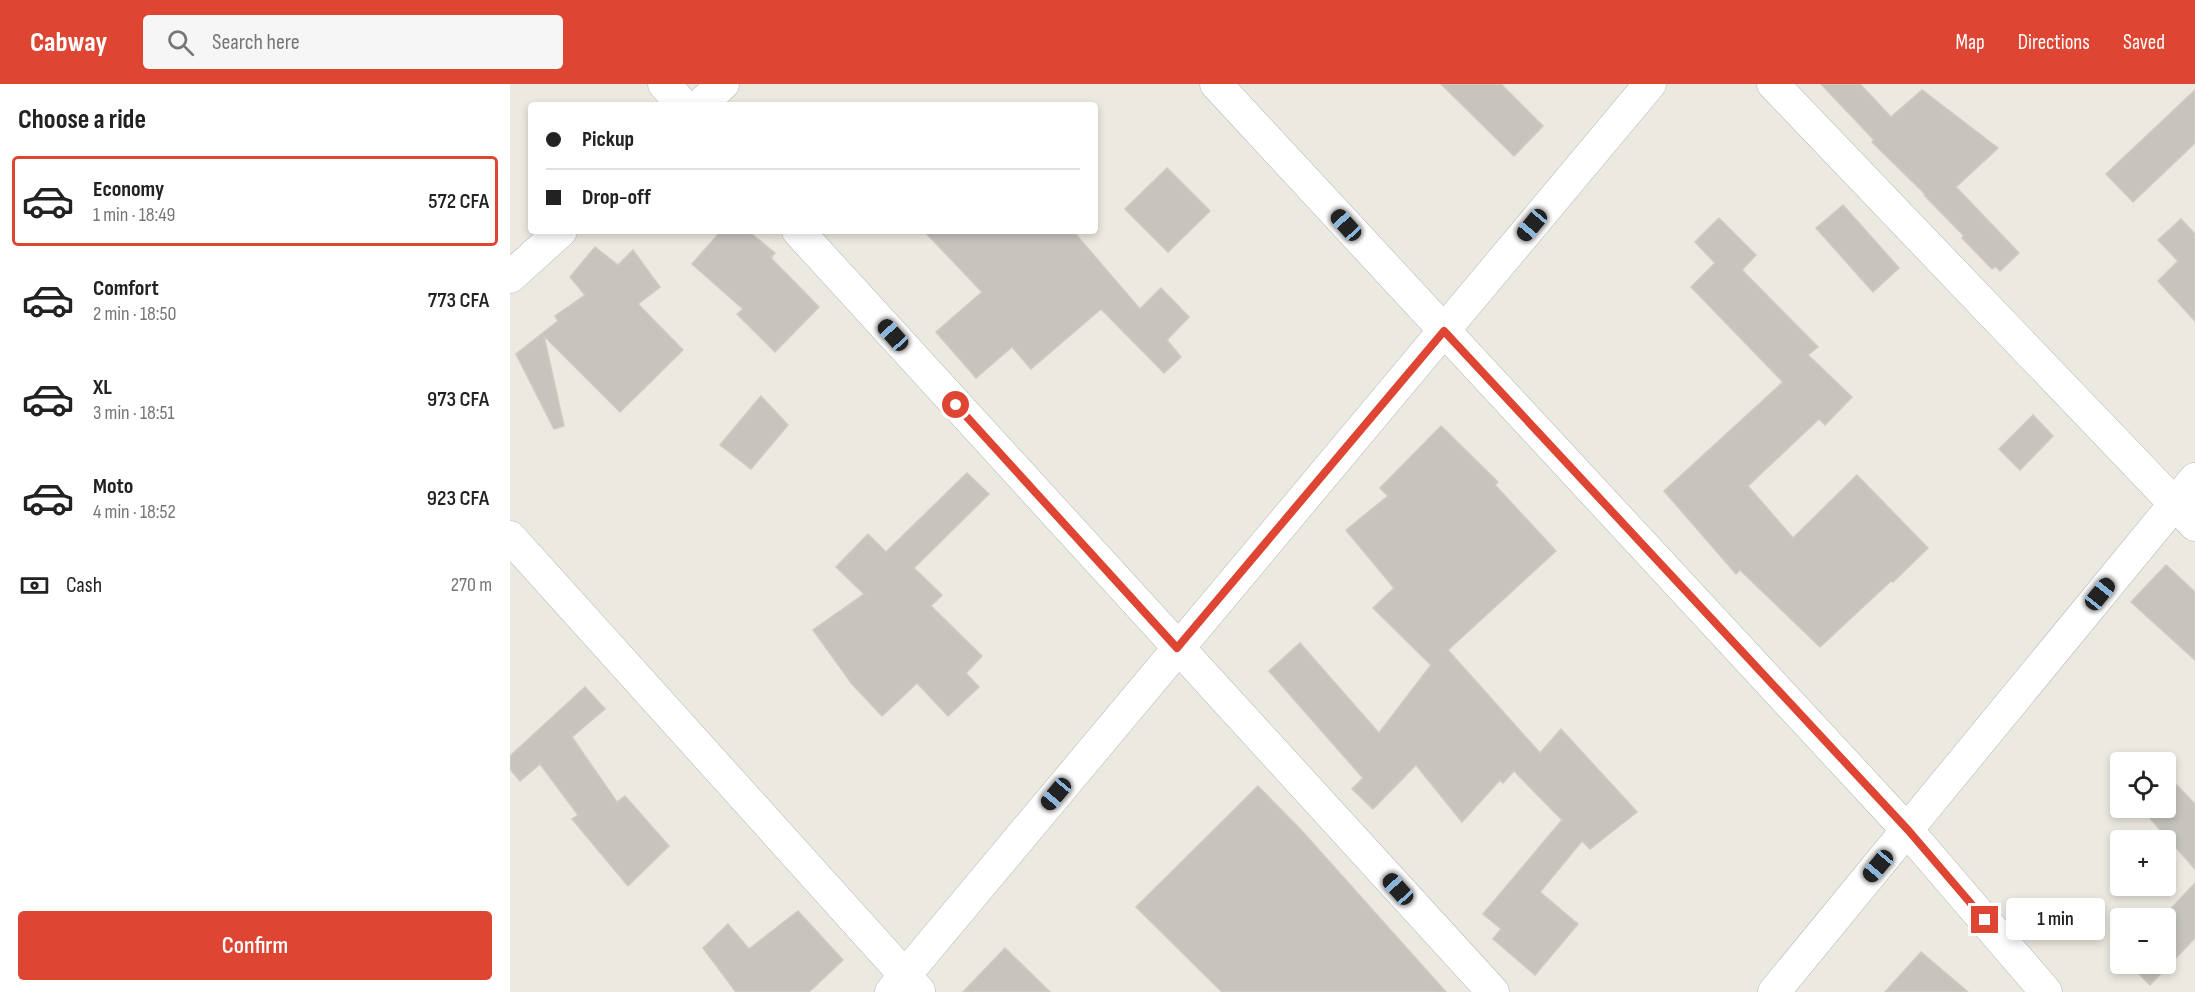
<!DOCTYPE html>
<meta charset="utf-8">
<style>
:root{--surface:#fff;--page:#f6f6f6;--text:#222;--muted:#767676;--line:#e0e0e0;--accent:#de4633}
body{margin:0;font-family:"Sofia Sans Condensed",sans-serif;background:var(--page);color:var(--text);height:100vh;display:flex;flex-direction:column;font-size:22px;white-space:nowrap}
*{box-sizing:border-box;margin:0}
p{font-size:20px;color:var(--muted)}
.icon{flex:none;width:33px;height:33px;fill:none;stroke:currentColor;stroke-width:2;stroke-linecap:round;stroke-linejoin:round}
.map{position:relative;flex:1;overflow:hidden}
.drawer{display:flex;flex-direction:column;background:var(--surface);width:510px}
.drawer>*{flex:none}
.banner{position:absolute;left:18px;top:18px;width:570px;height:132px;border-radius:6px;box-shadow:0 3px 9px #0003;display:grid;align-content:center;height:132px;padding:0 18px;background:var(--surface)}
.buttons{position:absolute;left:1600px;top:668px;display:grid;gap:12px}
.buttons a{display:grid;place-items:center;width:66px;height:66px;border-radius:6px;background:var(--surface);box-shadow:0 3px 9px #0003;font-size:30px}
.end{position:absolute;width:27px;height:27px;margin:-14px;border:8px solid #de4633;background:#fff;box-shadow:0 0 0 3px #fff}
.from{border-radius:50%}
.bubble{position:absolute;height:42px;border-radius:6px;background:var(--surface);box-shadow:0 3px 9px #0003;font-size:20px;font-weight:600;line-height:42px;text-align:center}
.car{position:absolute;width:18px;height:36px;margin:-18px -9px;border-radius:8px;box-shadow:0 0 4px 2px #0007;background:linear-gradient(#222 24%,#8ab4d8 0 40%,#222 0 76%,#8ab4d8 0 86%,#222 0)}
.banner b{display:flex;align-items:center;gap:21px;height:57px;font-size:22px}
.banner b+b{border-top:2px solid var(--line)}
.banner i{width:15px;height:15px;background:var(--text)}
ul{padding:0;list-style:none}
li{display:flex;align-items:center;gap:18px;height:90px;margin:0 12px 9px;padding:0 6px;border:3px solid transparent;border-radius:6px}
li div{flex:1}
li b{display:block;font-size:22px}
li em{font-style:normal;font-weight:600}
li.selected{border-color:var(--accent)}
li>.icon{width:54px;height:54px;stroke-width:1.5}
h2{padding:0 18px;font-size:27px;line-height:72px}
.pay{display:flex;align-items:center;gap:15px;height:66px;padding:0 18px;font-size:22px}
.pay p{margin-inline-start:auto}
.button{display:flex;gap:12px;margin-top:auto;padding:12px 18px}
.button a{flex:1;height:69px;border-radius:6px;background:var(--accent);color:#fff;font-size:24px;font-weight:600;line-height:69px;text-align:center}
header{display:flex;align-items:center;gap:36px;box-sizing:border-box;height:84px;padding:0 30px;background:var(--accent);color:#fff}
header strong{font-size:28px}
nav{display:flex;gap:33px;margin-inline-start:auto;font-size:21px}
.search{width:420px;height:54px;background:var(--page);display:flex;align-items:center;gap:15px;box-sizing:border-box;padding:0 21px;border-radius:6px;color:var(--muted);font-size:22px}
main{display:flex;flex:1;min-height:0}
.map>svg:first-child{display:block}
.building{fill:#c6c4bd;stroke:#cfcbbf;stroke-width:1.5}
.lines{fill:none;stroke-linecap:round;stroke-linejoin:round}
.street-casing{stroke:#b3b6ba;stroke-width:33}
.street{stroke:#fff;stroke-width:32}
.route{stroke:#de4633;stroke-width:8}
</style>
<header>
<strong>Cabway</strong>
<div class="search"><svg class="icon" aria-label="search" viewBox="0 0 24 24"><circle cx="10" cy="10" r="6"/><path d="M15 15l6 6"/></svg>Search here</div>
<nav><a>Map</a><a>Directions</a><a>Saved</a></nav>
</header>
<main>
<section class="drawer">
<h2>Choose a ride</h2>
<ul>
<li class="selected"><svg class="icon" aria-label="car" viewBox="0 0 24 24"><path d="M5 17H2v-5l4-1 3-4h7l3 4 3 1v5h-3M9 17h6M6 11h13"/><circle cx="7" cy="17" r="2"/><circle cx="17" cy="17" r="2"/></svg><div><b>Economy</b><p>1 min · 18:49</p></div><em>572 CFA</em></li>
<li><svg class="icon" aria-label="car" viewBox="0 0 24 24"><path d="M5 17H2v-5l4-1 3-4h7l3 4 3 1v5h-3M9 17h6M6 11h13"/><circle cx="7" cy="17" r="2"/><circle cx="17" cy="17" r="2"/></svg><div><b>Comfort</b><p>2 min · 18:50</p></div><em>773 CFA</em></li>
<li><svg class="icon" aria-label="car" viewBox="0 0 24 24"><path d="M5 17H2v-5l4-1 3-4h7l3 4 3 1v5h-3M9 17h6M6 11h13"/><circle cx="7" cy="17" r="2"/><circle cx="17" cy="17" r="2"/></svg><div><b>XL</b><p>3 min · 18:51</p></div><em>973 CFA</em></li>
<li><svg class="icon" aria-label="car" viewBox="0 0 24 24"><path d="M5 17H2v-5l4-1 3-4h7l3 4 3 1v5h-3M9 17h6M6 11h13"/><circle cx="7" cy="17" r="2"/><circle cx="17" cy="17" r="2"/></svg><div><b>Moto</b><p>4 min · 18:52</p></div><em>923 CFA</em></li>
</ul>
<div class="pay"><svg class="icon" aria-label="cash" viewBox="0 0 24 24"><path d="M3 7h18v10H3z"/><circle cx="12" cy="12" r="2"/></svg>Cash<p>270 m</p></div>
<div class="button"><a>Confirm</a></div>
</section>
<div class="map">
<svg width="1685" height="908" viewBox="0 0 1685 908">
<rect width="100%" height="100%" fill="#ebe9e0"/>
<g class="building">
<path d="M 931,0 L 991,0 L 1033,42 L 1004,72 Z"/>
<path d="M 1311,0 L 1350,0 L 1381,33 L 1412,6 L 1488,64 L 1446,103 L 1509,169 L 1490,187 L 1485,182 L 1482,185 L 1452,154 L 1454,152 L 1414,111 L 1415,110 L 1362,58 L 1364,56 Z"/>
<path d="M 1685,6 L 1685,59 L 1623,118 L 1596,90 Z"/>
<path d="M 657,84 L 700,127 L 658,168 L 615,125 Z"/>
<path d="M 1333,121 L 1389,184 L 1363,208 L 1306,144 Z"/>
<path d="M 1209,134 L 1246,171 L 1232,186 L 1308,263 L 1298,271 L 1342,313 L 1315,341 L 1309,335 L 1238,402 L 1283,454 L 1347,391 L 1418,464 L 1383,498 L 1381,497 L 1310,563 L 1230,486 L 1226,490 L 1154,407 L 1273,298 L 1181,203 L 1205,179 L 1185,158 Z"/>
<path d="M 1671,135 L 1685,150 L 1685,237 L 1648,197 L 1668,177 L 1648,156 Z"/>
<path d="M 211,147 L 238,147 L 265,169 L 261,174 L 309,223 L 265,268 L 227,230 L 233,225 L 182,180 Z"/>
<path d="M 414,147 L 563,147 L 630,225 L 651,204 L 679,233 L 657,256 L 671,273 L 654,289 L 591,225 L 521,285 L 502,263 L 466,294 L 426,248 L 472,208 Z"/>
<path d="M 85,163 L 108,181 L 123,166 L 150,203 L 128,220 L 173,266 L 110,328 L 34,252 L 54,342 L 44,345 L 6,270 L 48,237 L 45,232 L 75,211 L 60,193 Z"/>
<path d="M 251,312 L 278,341 L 241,385 L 210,361 Z"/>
<path d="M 1523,331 L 1543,352 L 1510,386 L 1489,365 Z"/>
<path d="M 931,342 L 988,398 L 985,401 L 1046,467 L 938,566 L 1030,669 L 1051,645 L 1127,728 L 1080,765 L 1072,757 L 1030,808 L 1068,840 L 1025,891 L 983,855 L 991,845 L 973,830 L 1052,736 L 1004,687 L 993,699 L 990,696 L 952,738 L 906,681 L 863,725 L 842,705 L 853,694 L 759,587 L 790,559 L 869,649 L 921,581 L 863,524 L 884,504 L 836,446 L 878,412 L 870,404 Z"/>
<path d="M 457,389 L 479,410 L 404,484 L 432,511 L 421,522 L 472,572 L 456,589 L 469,603 L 438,632 L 407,599 L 372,632 L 342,600 L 303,546 L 354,510 L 326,483 L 358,450 L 376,468 Z"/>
<path d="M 1656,481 L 1685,508 L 1685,576 L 1621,518 Z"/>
<path d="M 75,603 L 95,625 L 62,653 L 107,718 L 115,712 L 159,762 L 118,802 L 62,735 L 68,731 L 30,680 L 10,697 L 0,685 L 0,672 Z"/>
<path d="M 1656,690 L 1685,720 L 1685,785 L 1630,723 L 1656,723 Z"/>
<path d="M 748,702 L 792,747 L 936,908 L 712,908 L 626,823 Z"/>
<path d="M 1685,799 L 1685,854 L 1640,901 L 1618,879 L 1656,879 L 1656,834 L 1652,834 Z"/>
<path d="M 288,827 L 333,876 L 299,908 L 226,908 L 193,864 L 218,840 L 239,865 Z"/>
<path d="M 495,864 L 540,908 L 453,908 Z"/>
<path d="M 1411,868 L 1458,908 L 1375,908 Z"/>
</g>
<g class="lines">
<g class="street-casing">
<g id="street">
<path d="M 154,0 L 173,21"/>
<path d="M 706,0 L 1397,746 L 1536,908"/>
<path d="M 1263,0 L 1685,441"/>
<path d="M 190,21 L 213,0"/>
<path d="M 288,147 L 983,908"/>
<path d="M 0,193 L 51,147"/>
<path d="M 0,453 L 409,907"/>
<path d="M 381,908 L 1140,0"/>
<path d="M 1264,908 L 1685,395"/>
</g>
</g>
<use href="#street" class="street"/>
</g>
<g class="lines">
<path class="route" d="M 446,321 L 667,564 L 934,247 L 1398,746 L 1475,836"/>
</g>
</svg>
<div class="buttons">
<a><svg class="icon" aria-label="locate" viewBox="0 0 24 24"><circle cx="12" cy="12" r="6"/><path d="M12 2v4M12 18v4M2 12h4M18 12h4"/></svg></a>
<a>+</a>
<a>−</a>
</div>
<i class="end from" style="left:446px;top:321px"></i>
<i class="end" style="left:1475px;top:836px"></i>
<div class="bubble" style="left:1496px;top:814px;width:99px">1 min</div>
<i class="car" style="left:836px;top:141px;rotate:318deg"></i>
<i class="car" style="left:1022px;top:141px;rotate:220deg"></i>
<i class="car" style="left:383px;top:251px;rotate:318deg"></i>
<i class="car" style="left:1590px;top:510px;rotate:39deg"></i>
<i class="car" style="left:546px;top:710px;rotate:220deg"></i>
<i class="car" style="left:1368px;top:782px;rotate:220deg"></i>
<i class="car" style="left:888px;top:805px;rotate:318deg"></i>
<div class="banner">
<b><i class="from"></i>Pickup</b>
<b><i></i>Drop-off</b>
</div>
</div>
</main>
